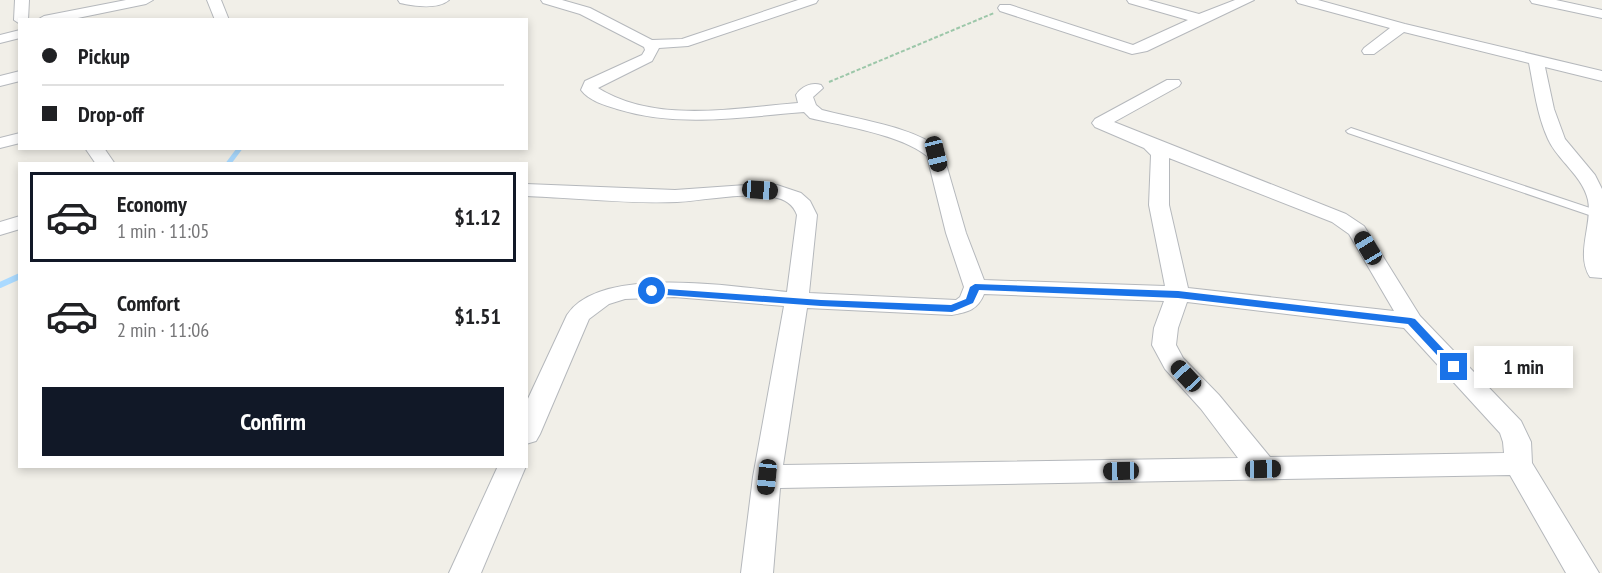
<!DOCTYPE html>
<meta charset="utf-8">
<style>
:root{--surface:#fff;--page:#f6f6f6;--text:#202124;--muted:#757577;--line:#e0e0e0;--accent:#111827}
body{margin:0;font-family:"PT Sans Narrow",sans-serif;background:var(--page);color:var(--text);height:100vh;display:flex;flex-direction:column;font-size:22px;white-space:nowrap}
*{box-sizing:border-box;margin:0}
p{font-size:20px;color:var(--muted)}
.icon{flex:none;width:33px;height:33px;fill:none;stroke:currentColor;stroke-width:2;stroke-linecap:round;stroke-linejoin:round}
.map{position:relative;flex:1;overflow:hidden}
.sheet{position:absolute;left:18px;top:162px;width:510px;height:306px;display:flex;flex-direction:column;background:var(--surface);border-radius:0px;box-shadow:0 3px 9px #0003}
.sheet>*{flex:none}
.banner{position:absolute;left:18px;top:18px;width:510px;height:132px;border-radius:0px;box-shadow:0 3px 9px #0003;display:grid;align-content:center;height:132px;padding:0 24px;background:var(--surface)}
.end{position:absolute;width:27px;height:27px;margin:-14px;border:8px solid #1a73e8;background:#fff;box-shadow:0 0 0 3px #fff}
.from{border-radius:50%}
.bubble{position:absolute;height:42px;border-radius:0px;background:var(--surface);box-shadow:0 3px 9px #0003;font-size:20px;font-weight:800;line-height:42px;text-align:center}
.car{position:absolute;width:18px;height:36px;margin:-18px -9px;border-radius:8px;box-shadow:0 0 4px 2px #0007;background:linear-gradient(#222 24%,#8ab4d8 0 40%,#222 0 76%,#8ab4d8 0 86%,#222 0)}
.banner b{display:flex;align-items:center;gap:21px;height:57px;font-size:22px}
.banner b+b{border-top:2px solid var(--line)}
.banner i{width:15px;height:15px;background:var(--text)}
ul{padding:10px 0 0;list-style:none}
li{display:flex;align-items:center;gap:18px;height:90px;margin:0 12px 9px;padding:0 12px;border:3px solid transparent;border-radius:0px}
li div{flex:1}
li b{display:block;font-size:22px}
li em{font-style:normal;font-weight:800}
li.selected{border-color:var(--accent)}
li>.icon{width:54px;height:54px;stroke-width:1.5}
.primary-button{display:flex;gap:12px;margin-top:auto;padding:12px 24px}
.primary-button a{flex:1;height:69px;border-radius:0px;background:var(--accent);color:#fff;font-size:24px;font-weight:800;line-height:69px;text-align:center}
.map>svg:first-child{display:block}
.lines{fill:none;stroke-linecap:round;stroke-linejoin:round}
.stream-far1{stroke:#aadaff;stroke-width:5}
.stream{stroke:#aadaff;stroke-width:6}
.service-casing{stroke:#b5b8bc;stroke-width:2}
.minor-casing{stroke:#b5b8bc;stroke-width:2}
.path{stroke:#9cc7a9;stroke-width:2;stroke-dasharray:4 2;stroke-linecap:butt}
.service{fill:#fff;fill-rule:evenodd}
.minor{fill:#fff;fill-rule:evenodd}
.route{fill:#1a73e8}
</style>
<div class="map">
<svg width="1602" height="573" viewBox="0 0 1602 573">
<rect width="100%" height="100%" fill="#f1efe8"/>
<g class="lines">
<path class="stream-far1" d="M 228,164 L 240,148"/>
<path class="stream" d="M 0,285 L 20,276"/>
<g class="service-casing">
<path id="service" d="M 1351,128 L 1602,212 L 1602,217 L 1595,217 L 1348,133 L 1346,131 Z"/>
</g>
<g class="minor-casing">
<g id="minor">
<path d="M 15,0 L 29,0 L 28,20 L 20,20 L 20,24 L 14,20 Z"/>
<path d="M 126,0 L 153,0 L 146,4 L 68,20 L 37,20 L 44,16 Z"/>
<path d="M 207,0 L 221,0 L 229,20 L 215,20 Z"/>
<path d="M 398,0 L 449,0 C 437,10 414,6 400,3 Z"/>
<path d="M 541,0 L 562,0 L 590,8 L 652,40 L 682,39 L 798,0 L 818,0 L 816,3 L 688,46 L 659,48 L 652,61 L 598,88 C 656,124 734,108 798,103 L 796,95 C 801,87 811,82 821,85 L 823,88 L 813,97 L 816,105 L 822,110 C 859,120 912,126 942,150 L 966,233 L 984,280 L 1165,286 L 1149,205 L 1151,155 L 1144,148 L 1095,127 L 1092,123 L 1095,119 L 1167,80 L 1179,80 L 1181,83 L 1179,86 L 1114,122 L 1346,214 L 1364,226 L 1420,316 L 1521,421 L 1531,442 L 1532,463 L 1599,573 L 1566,573 L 1510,475 L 780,488 L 773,573 L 741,573 L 753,477 L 784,306 L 674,297 L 625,299 L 609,304 L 589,319 L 540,434 L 536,441 L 526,444 L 526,403 L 567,315 C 600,264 734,287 787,292 L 797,215 C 793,204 785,199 773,197 C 744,192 707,200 677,202 C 628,204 576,198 526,196 L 526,184 L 675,190 L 760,184 L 777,185 L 801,193 L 810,201 L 817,215 L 809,293 L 956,300 L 960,297 L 964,287 L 946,233 L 927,156 C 902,135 843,126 810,118 L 804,112 C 742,117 678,128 617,109 C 605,105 589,101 581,90 L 585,81 L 642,55 L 645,50 L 644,47 L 580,14 L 543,3 ZM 1169,158 L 1332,222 L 1349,234 L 1394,311 L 1188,288 L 1169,205 ZM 984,294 L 1164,301 L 1154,328 L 1152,345 L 1165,369 L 1201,409 L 1238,458 L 783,465 L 807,308 L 952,315 C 967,312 978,310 984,294 ZM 1187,302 L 1404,328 L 1500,433 L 1503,442 L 1504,453 L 1270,457 L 1219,395 L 1183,358 L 1176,345 L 1178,328 Z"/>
<path d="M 1127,0 L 1148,0 L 1199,14 L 1235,0 L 1254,0 L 1147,51 L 1132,54 L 1000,11 L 998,8 L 1000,5 L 1010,5 L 1133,45 L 1188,20 L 1129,3 Z"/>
<path d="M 1296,0 L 1318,0 L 1405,24 L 1602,71 L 1602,81 L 1545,67 L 1554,109 L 1565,139 L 1595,175 L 1602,189 L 1602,278 L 1590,277 C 1575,254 1593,224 1588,200 C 1582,175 1558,161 1548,139 C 1537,115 1534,88 1529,63 L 1404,32 L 1374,54 L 1364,54 L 1362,51 L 1364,48 L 1390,28 L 1298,3 Z"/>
<path d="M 1530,0 L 1556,0 L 1602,10 L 1602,18 L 1532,3 Z"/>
<path d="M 20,30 L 20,38 L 0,43 L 0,35 Z"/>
<path d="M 20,71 L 20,81 L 0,86 L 0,76 Z"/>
<path d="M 20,133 L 20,143 L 0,148 L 0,138 Z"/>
<path d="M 85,148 L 104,148 L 115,164 L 96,164 Z"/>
<path d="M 20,216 L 20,229 L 0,235 L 0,222 Z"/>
<path d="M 498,466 L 526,466 L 481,573 L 449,573 Z"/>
</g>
</g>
<path class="path" d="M 829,82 L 994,13"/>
<use href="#service" class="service"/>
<use href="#minor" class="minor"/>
</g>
<path class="route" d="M 975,284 L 1178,291 L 1411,318 L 1415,319 L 1460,367 L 1458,369 L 1450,369 L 1408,324 L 1178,298 L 979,290 L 973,303 L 952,312 L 821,306 L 652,294 L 647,291 L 652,288 L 821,300 L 951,305 L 966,299 L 970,287 Z"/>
</svg>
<i class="end from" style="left:652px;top:291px"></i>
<i class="end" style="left:1454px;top:367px"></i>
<div class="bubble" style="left:1474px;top:346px;width:99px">1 min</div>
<i class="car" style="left:936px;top:154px;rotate:166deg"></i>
<i class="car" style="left:760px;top:190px;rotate:94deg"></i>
<i class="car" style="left:1368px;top:248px;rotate:329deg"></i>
<i class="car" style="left:1186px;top:376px;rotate:317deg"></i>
<i class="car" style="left:1263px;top:469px;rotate:89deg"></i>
<i class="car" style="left:1121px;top:471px;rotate:269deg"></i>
<i class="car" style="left:767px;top:477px;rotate:186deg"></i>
<div class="banner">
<b><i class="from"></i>Pickup</b>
<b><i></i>Drop-off</b>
</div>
<section class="sheet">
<ul>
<li class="selected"><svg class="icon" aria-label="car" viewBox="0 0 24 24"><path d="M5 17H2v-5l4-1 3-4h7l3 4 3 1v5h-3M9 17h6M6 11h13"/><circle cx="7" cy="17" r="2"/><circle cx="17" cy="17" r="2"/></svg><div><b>Economy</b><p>1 min · 11:05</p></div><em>$1.12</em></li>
<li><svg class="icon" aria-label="car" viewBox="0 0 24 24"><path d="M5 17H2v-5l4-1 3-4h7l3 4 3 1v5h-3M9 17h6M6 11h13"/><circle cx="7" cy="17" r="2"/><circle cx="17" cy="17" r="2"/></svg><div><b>Comfort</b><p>2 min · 11:06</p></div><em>$1.51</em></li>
</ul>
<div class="primary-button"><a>Confirm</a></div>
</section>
</div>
